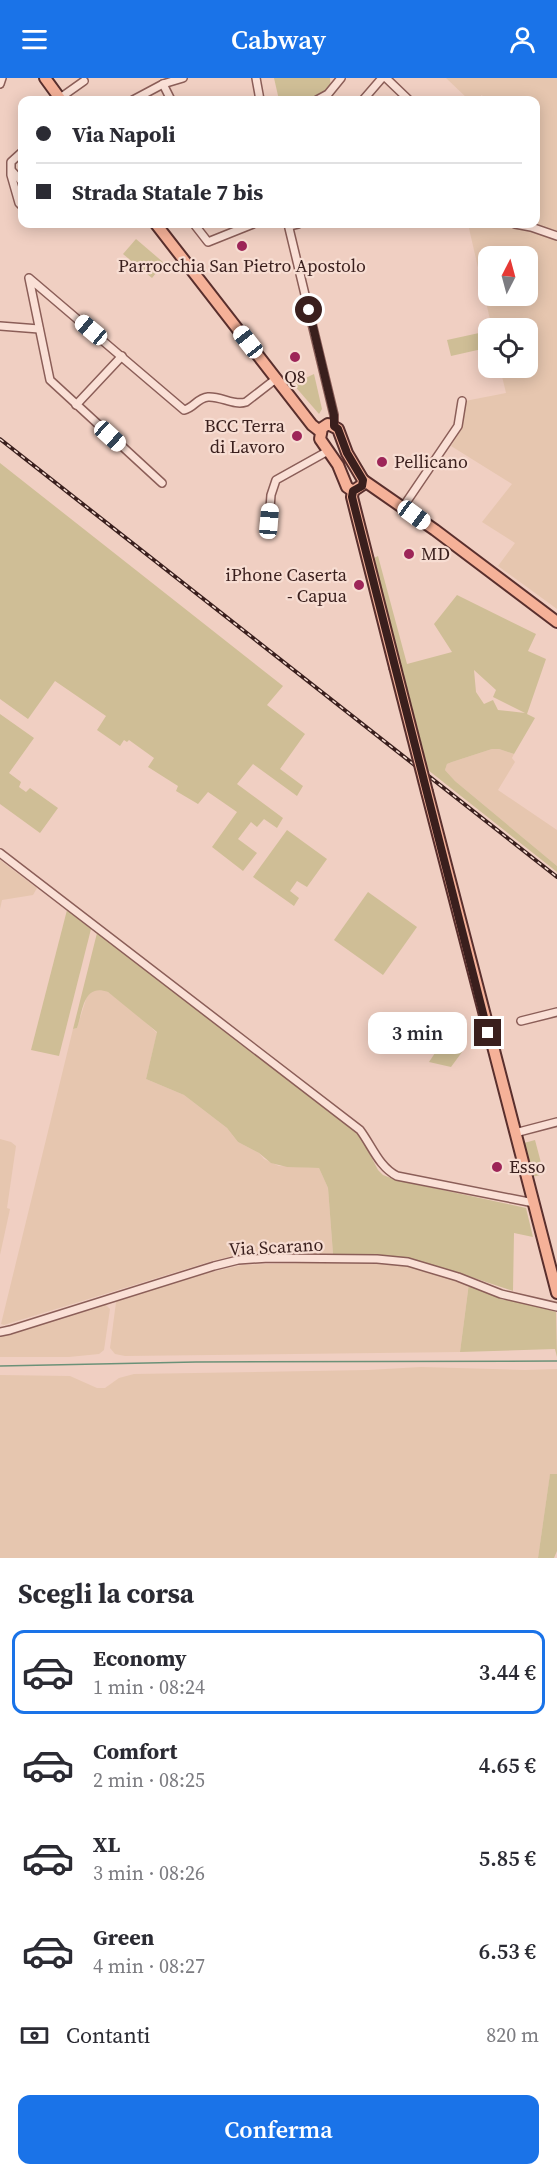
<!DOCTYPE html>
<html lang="it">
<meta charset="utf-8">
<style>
:root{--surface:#fff;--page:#f7f7f7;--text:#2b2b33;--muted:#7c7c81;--line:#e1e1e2;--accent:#1a73e8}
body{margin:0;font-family:"Source Serif 4",serif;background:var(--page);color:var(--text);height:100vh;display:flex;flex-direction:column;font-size:22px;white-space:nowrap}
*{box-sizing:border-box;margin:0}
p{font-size:20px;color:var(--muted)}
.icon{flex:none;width:33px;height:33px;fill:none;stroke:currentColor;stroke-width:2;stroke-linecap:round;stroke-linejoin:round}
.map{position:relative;height:1480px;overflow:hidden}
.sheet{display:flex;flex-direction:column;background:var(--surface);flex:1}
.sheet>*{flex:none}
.top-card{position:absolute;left:18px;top:18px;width:522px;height:132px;border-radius:12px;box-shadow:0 3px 15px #0003;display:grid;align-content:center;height:132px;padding:0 18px;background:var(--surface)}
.needle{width:39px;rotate:6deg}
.fabs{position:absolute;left:478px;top:168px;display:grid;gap:12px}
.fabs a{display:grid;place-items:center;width:60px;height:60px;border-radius:12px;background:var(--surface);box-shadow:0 3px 15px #0003;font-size:30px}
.end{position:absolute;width:27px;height:27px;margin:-14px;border:8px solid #3a1f1d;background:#fff;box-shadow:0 0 0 3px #fff}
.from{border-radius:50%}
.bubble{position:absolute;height:42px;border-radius:12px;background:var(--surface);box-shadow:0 3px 15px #0003;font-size:20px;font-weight:600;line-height:42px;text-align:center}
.car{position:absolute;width:18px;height:36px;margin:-18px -9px;border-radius:8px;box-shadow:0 0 4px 2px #0007;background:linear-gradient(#fff 24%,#345 0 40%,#fff 0 76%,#345 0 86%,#fff 0)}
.top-card b{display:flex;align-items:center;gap:21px;height:57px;font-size:22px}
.top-card b+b{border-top:2px solid var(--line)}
.top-card i{width:15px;height:15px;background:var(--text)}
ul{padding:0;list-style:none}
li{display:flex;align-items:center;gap:18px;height:84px;margin:0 12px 9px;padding:0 6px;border:3px solid transparent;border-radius:12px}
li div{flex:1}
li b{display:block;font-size:22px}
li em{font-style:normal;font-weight:600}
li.current{border-color:var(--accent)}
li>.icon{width:54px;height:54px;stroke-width:1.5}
h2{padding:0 18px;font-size:27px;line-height:72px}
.pay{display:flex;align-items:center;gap:15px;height:66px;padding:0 18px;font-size:22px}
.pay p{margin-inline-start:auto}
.button{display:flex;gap:12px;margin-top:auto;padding:12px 18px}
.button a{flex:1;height:69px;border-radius:12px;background:var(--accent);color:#fff;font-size:24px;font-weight:600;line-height:69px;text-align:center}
header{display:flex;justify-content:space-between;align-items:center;height:78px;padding:0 18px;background:var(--accent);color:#fff;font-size:27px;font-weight:600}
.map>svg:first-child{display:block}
.farmland{fill:#e6c6af;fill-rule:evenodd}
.green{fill:#cfbe96;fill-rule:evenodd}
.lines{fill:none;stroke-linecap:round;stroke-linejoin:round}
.stream{stroke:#6b9178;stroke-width:1.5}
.minor-casing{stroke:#8b5e58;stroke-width:10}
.primary-casing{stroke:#592f2d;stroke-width:14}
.minor{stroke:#fae0d6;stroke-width:7}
.primary{stroke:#f5b198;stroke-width:10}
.rail-casing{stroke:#3a1f1d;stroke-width:4}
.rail{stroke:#f7ddd2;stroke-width:1.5;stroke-dasharray:4.5;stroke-linecap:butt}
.primary-bridge-casing{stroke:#592f2d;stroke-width:14;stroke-linecap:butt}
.primary-bridge{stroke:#f5b198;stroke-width:10}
.route{stroke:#3a1f1d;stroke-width:8}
.poi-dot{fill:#9d2558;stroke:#f7ddd2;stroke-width:2}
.labels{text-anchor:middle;stroke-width:4.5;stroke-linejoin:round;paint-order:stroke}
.poi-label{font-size:18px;fill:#3a1f1d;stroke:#f7ddd2;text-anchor:start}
.street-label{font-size:18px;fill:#3a1f1d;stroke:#f7ddd2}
</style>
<header><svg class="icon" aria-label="menu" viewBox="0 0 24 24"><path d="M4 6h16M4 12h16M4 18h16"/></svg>Cabway<svg class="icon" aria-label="person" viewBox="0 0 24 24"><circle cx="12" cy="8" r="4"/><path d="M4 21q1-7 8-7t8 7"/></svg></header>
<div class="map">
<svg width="557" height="1480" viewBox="0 0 557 1480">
<rect width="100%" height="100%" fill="#f0cfc2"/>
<g class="farmland">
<path d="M 446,0 L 557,0 L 557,153 L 539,147 L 536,140 L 536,22 L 484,22 L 482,17 L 476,22 L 469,22 Z"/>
<path d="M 468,146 L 496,146 L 516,148 L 557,160 L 557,531 L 498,488 L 515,465 L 482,444 L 512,406 L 451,368 L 461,350 L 465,323 L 506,315 L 500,290 L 528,290 L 528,250 L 492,250 ZM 489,178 L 528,178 L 528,218 L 489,218 Z"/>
<path d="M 492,671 L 499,671 L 514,676 L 512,680 L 515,684 L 498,712 L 557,752 L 557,788 L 455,703 L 445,692 L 447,686 L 452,684 Z"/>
<path d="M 0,782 L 37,810 L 33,817 L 2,822 L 0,831 Z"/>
<path d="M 101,911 L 108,914 L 128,928 L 157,955 L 146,1001 L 184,1017 L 227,1050 L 238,1064 L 259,1075 L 264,1081 L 279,1088 L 319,1090 L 328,1110 L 333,1176 L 265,1175 L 236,1177 L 212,1183 L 4,1247 L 1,1246 L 73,951 L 77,950 L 87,918 L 93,912 Z"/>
<path d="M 0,1061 L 11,1064 L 16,1068 L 7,1130 L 10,1131 L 0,1177 Z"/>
<path d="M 336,1184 L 391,1185 L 413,1189 L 469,1205 L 460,1274 L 125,1278 L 115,1276 L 110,1270 L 116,1224 L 126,1219 L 203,1196 L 242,1187 Z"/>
<path d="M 105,1226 L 110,1231 L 104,1272 L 99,1276 L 69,1279 L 0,1279 L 0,1259 Z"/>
<path d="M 421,1289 L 525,1292 L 557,1291 L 557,1396 L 550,1397 L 538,1480 L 0,1480 L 0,1297 L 70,1298 L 97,1310 L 105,1310 L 119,1300 L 134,1296 L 368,1292 Z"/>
</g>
<g class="green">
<path d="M 274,0 L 330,0 L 331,12 L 318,22 L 279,22 Z"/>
<path d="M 136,161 L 164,185 L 152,200 L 123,176 Z"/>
<path d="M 479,255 L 482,271 L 451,278 L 447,262 Z"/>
<path d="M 314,296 L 322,331 L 319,336 L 293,306 Z"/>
<path d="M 0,385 L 283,608 L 267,627 L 305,656 L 280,691 L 303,708 L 297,718 L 253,686 L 237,706 L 283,740 L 277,750 L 264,741 L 257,749 L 251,744 L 238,761 L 257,775 L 243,793 L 212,769 L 237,734 L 208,714 L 198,726 L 176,713 L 178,708 L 148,689 L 154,680 L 129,662 L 127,664 L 124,662 L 120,668 L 97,652 L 106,638 L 55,603 L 28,641 L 0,621 Z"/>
<path d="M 378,478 L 407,586 L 452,574 L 434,546 L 457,517 L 536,556 L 528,573 L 546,581 L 527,636 L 535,640 L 514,676 L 499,671 L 492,671 L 452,684 L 447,686 L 445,692 L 455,703 L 557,788 L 557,794 L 428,692 L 374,480 ZM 474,592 L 496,612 L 493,619 L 525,635 L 498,632 L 493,622 L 484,626 L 476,614 Z"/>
<path d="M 0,636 L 34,660 L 9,695 L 21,704 L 19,709 L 26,714 L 30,710 L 58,730 L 40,755 L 0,726 Z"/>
<path d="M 287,752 L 327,781 L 307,809 L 297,803 L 290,813 L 299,820 L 294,828 L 253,799 Z"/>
<path d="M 368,814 L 417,849 L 383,897 L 334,862 Z"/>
<path d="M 67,832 L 91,851 L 59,978 L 31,972 Z"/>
<path d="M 97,855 L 351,1050 L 361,1059 L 378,1092 L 383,1097 L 396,1102 L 526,1130 L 533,1159 L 514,1155 L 513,1213 L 453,1193 L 401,1181 L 333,1176 L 328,1110 L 319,1090 L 287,1089 L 271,1085 L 259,1075 L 238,1064 L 227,1050 L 184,1017 L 146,1001 L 157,954 L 108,914 C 83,905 83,933 77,950 L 73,951 Z"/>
<path d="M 451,967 L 462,974 L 451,989 L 429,984 L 439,969 L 446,971 Z"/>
<path d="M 535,1062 L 544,1096 L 532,1099 L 524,1065 Z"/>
<path d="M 469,1205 L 503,1222 L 511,1221 L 556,1234 L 557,1279 L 555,1271 L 460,1274 Z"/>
<path d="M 550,1396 L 557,1396 L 557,1473 L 554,1480 L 538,1480 Z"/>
</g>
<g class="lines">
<path class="stream" d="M 0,1288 L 196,1284 L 557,1283"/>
<g class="minor-casing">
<g id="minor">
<path d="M 256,0 L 260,22"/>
<path d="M 386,0 L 409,22"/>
<path d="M 0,6 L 2,0"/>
<path d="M 163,6 L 171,22"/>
<path d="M 60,20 L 84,3"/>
<path d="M 133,22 L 163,6 L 183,0"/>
<path d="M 317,22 L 328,16 L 341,0"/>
<path d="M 363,22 L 382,0"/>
<path d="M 22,74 L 11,84 L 11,97 L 19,125 L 22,128"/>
<path d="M 13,94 L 22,104"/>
<path d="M 194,146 L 208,164 L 253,146"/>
<path d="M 288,146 L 334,337 L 334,348"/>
<path d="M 515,146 L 531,149 L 557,158"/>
<path d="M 289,148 L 298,146"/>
<path d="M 0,248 L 39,251"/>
<path d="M 76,327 L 122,278"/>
<path d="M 162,405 L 50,302 L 29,200 L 184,332 C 194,330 197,320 208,319 C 221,318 234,328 246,324 L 277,300"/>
<path d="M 403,429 L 458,348 L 462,323"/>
<path d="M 269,443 L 271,417 L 276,402 L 328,373"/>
<path d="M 0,775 L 360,1052 C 372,1068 379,1089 397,1098 L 534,1125"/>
<path d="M 521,943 L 557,934"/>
<path d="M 515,1055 L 557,1044"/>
<path d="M 0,1254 L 10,1252 L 214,1188 L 238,1182 L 269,1180 L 377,1181 L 408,1184 L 458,1199 L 501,1216 L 557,1229"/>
</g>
</g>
<g class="primary-casing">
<g id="primary">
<path d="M 45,0 L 61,22"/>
<path d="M 156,146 L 312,347 L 321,354"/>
<path d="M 328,346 L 338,351 L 347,375 L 363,402 L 362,407 L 353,413 L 347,409 L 338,387 L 320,361 L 322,350 Z"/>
<path d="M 363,402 L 435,452 L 557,544"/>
<path d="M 353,413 L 352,419 L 395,589"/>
<path d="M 427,714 L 557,1215"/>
</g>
</g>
<use href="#minor" class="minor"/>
<use href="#primary" class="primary"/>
<g class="rail-casing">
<path id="rail" d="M 0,361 L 557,799"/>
</g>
<use href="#rail" class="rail"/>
<g class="primary-bridge-casing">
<path id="primary-bridge" d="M 395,589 L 427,714"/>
</g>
<use href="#primary-bridge" class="primary-bridge"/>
</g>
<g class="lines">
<path class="route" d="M 309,232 L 334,337 L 334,348 L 338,351 L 347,375 L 363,402 L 362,408 L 353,413 L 352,419 L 488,955"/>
</g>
<g class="poi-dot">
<circle cx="242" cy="168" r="6"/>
<circle cx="295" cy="279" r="6"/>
<circle cx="297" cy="358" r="6"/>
<circle cx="382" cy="384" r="6"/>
<circle cx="409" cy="476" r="6"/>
<circle cx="359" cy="507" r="6"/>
<circle cx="497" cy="1089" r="6"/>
</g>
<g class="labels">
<g class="poi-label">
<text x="242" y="194" text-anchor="middle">Parrocchia San Pietro Apostolo</text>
<text x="295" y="305" text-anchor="middle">Q8</text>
<text x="285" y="354" text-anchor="end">BCC Terra<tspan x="285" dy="21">di Lavoro</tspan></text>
<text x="394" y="390">Pellicano</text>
<text x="421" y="482">MD</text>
<text x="347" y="503" text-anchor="end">iPhone Caserta<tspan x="347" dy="21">- Capua</tspan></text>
<text x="509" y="1095">Esso</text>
</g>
<g class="street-label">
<text transform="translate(276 1169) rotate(-3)" y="6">Via Scarano</text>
</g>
</g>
</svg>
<div class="fabs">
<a><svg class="needle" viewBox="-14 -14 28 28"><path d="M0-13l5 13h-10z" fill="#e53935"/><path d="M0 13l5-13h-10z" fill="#7c7c81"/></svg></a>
<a><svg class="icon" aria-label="locate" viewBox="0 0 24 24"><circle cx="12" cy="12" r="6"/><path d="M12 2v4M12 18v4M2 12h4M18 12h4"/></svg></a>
</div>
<i class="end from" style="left:309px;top:232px"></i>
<i class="end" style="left:488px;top:955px"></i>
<div class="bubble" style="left:368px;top:934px;width:99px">3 min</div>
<i class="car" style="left:91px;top:252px;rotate:310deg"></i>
<i class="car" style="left:248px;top:264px;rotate:322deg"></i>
<i class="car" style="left:110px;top:358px;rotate:132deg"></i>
<i class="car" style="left:414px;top:437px;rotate:126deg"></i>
<i class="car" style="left:269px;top:443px;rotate:5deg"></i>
<div class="top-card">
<b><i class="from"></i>Via Napoli</b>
<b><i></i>Strada Statale 7 bis</b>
</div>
</div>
<section class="sheet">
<h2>Scegli la corsa</h2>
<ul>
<li class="current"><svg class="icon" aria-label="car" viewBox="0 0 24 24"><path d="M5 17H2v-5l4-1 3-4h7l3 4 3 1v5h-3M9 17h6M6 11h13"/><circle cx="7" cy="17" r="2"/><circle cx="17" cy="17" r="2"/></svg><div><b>Economy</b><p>1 min · 08:24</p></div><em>3.44 €</em></li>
<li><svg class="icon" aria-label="car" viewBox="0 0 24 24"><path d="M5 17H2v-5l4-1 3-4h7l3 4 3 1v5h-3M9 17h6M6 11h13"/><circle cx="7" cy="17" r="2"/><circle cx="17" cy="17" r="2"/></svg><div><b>Comfort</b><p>2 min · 08:25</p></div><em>4.65 €</em></li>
<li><svg class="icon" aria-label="car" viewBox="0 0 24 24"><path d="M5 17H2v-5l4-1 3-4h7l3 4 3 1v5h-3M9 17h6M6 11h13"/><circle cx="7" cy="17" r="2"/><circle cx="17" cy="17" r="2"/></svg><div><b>XL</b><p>3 min · 08:26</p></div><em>5.85 €</em></li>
<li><svg class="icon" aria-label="car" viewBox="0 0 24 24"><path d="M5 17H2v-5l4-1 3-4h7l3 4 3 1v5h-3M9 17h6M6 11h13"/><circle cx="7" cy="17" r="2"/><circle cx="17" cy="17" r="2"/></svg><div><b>Green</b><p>4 min · 08:27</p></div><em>6.53 €</em></li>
</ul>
<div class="pay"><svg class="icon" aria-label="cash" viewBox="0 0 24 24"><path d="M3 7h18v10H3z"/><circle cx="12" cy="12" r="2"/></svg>Contanti<p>820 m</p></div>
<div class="button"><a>Conferma</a></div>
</section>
